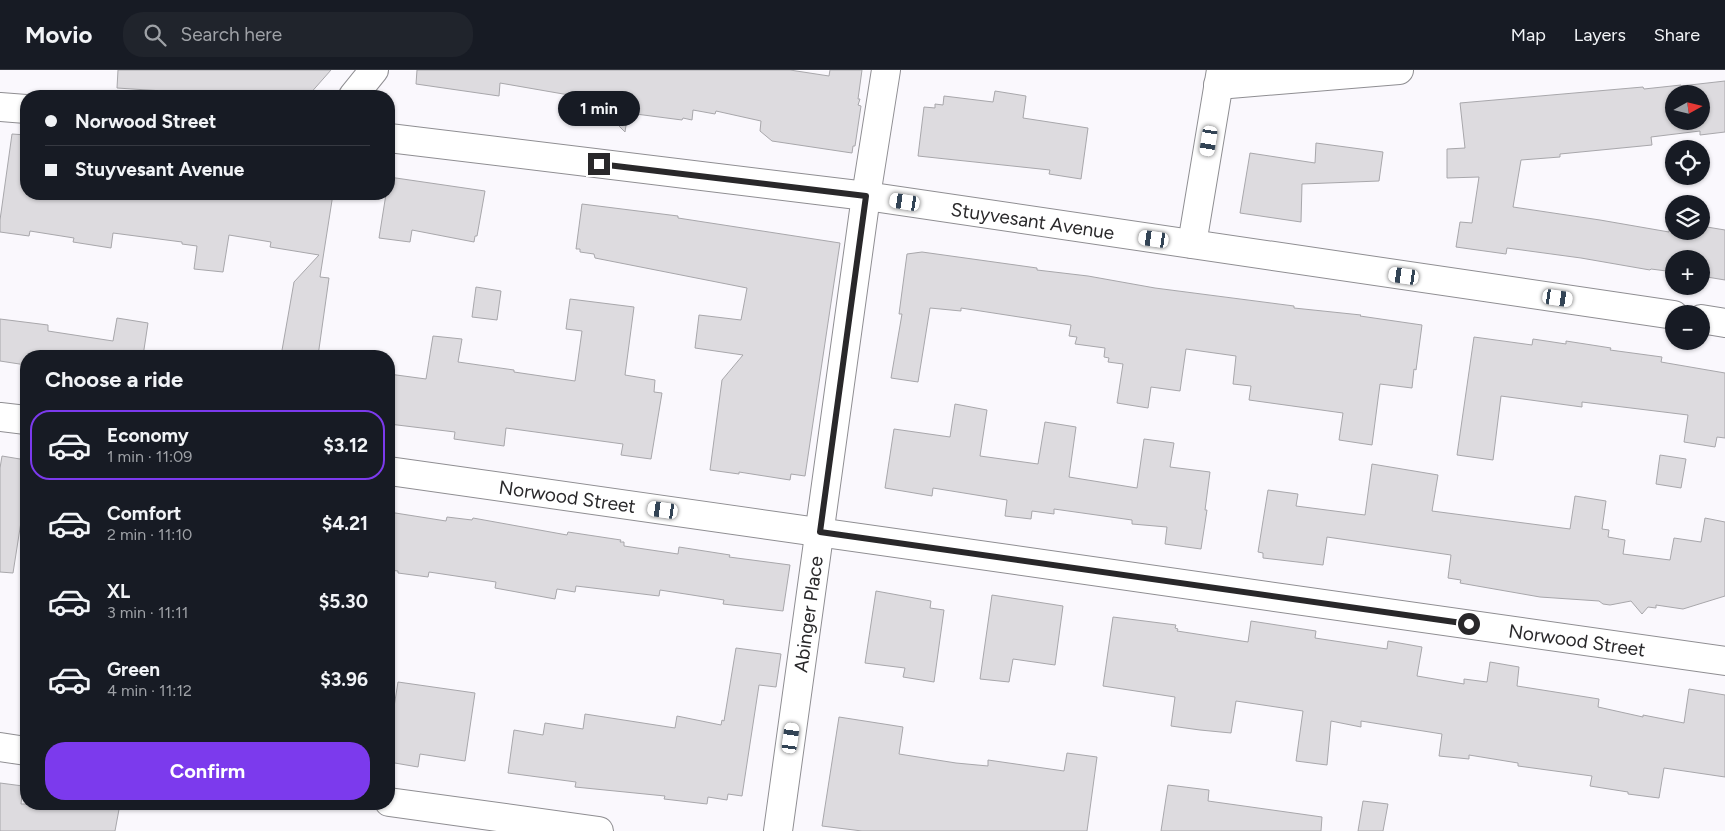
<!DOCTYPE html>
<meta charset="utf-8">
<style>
:root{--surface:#171b24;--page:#20242c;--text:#f1f3f6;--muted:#9ea1a6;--line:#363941;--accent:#7c3aed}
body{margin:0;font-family:Figtree,sans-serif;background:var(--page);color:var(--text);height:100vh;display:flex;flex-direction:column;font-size:19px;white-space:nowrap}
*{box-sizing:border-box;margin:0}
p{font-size:16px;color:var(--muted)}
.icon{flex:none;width:28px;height:28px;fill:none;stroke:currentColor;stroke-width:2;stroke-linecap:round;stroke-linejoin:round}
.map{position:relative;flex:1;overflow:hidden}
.side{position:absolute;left:20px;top:280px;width:375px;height:460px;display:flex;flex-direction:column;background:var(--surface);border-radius:20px;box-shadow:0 1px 4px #0004}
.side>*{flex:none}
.hud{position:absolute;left:20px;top:20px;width:375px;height:110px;border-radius:20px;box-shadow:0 1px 4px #0004;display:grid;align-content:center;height:110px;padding:0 25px;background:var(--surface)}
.needle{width:32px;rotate:82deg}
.fabs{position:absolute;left:1665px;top:15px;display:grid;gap:10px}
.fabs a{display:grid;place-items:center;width:45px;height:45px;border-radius:50%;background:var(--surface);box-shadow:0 1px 4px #0004;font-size:25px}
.end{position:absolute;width:22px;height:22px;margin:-11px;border:6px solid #29282a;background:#fff;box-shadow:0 0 0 2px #fff}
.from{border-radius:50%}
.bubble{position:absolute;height:35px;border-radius:18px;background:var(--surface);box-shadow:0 1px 4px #0004;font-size:16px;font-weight:700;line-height:35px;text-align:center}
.car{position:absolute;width:15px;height:30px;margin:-15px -8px;border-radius:6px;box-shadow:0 0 4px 1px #0007;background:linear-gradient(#fff 24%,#345 0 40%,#fff 0 76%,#345 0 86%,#fff 0)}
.hud b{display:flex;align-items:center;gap:18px;height:48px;font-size:19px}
.hud b+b{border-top:1px solid var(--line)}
.hud i{width:12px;height:12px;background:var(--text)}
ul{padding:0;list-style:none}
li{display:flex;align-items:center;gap:15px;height:70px;margin:0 10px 8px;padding:0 15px;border:2px solid transparent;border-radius:20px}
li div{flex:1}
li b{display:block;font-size:19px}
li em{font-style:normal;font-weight:700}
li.active{border-color:var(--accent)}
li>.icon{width:45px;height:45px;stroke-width:1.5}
h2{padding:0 25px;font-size:22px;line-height:60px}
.primary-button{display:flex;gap:10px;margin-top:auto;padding:10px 25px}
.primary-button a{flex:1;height:58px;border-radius:20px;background:var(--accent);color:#fff;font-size:20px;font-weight:700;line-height:58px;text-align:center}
header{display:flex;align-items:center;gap:30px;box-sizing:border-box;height:70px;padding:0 25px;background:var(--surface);border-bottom:1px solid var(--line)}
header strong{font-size:24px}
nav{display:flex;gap:28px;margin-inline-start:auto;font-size:18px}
.search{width:350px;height:45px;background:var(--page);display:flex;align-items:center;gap:12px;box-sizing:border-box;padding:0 18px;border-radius:20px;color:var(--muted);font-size:19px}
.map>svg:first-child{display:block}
.building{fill:#dddbdf;stroke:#a8a7ab;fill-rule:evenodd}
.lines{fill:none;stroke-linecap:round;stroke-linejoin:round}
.minor-casing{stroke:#8f8e92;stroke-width:30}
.secondary-casing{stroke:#8f8e92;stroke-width:30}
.minor{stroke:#fff;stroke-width:28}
.secondary{stroke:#fff;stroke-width:28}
.route{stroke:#29282a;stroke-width:6}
.labels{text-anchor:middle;stroke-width:4;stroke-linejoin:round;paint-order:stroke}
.street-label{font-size:19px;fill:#29282a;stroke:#fff}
</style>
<header>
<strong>Movio</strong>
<div class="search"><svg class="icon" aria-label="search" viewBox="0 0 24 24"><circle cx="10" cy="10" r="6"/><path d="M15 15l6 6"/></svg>Search here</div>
<nav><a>Map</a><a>Layers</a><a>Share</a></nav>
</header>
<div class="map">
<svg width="1725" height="761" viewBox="0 0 1725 761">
<rect width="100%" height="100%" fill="#faf8fd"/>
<g class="building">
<path d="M 118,0 L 331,0 L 308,26 L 240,26 L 117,18 Z"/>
<path d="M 417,0 L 790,0 L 829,6 L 830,0 L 862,0 L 858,29 L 860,29 L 858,35 L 861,36 L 855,76 L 853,76 L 852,83 L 772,71 L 760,61 L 761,51 L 716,41 L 715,44 L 693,40 L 692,50 L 683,48 L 682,50 L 628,43 L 625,62 L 592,29 L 500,13 L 499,26 L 416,14 Z"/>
<path d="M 1725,11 L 1725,62 L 1700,65 L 1700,61 L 1651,67 L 1652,75 L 1560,84 L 1560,87 L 1521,90 L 1513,137 L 1600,150 L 1669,162 L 1670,151 L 1674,152 L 1674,161 L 1701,161 L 1701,156 L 1725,160 L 1725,210 L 1701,206 L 1701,189 L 1674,189 L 1674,202 L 1651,199 L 1650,200 L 1581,188 L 1507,178 L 1506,184 L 1456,177 L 1460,152 L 1472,153 L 1479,107 L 1447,108 L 1447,79 L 1465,78 L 1460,33 L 1643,17 L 1644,19 L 1681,15 L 1681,16 ZM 1674,24 L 1701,24 L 1701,51 L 1674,51 Z"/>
<path d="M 995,21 L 1026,26 L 1023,48 L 1088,58 L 1081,109 L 1049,104 L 1050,100 L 918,86 L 924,37 L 935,38 L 935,34 L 943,35 L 944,26 L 993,32 Z"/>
<path d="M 12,64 L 26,65 L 26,124 L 333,124 L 320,207 L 329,208 L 318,286 L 281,286 L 294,212 L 319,185 L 270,177 L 271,172 L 229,165 L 223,202 L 194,199 L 197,176 L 182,174 L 182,172 L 113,163 L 111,178 L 73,172 L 74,168 L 30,161 L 29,166 L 0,162 L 0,150 Z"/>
<path d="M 1316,73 L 1383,82 L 1379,111 L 1302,114 L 1301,152 L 1240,143 L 1250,83 L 1315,93 Z"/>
<path d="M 389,107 L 485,121 L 477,166 L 475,166 L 474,172 L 412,160 L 410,172 L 379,168 L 386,124 L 389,124 Z"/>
<path d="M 582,134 L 678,146 L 678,148 L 840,173 L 805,406 L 791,404 L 790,410 L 739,402 L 739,404 L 710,400 L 722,310 L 743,285 L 695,278 L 699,245 L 741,250 L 747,218 L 595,188 L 594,184 L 580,182 L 580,179 L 576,179 Z"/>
<path d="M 922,182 L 1037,198 L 1037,200 L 1088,206 L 1155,218 L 1294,236 L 1294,238 L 1361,245 L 1360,246 L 1422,255 L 1416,300 L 1414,299 L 1412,318 L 1380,314 L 1372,375 L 1339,370 L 1343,343 L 1249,330 L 1251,316 L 1233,314 L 1236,286 L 1186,279 L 1180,321 L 1151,317 L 1148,338 L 1117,333 L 1123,294 L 1108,292 L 1109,288 L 1104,287 L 1105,278 L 1075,274 L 1077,267 L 1069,266 L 1071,255 L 961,238 L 961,241 L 930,238 L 918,312 L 891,308 L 902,244 L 899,244 L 907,184 Z"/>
<path d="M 476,217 L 501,221 L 497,250 L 472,247 Z"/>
<path d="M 570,229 L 634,237 L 625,305 L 655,310 L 654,322 L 662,323 L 651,389 L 621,385 L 623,374 L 506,358 L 504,376 L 454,369 L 455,362 L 389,354 L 389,304 L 426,309 L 433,266 L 462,269 L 458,292 L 514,300 L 514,302 L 575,311 L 582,261 L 566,259 Z"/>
<path d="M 117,248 L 148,253 L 143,286 L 26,286 L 26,295 L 0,291 L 0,249 L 48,255 L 48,261 L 113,271 Z"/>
<path d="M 1474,267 L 1532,275 L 1533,269 L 1566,274 L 1566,271 L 1611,278 L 1610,280 L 1662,287 L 1661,292 L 1725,303 L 1725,368 L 1717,367 L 1715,377 L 1684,372 L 1688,345 L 1582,332 L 1582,337 L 1501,326 L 1493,390 L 1457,385 Z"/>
<path d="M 955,334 L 987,340 L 980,386 L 1038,394 L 1045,352 L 1076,357 L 1069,407 L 1137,418 L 1144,369 L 1174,373 L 1170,397 L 1210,402 L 1205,440 L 1207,440 L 1201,479 L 1165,474 L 1167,457 L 1132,454 L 1132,450 L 1054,439 L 1054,444 L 1032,441 L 1031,449 L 1005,446 L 1007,430 L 933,418 L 932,426 L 885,418 L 894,359 L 950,367 Z"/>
<path d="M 1660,385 L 1686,389 L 1681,418 L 1656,414 Z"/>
<path d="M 2,386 L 26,390 L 26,420 L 13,503 L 0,502 L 0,398 Z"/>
<path d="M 1372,394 L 1438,405 L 1432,441 L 1570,459 L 1575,426 L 1606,431 L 1602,459 L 1609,460 L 1608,467 L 1625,470 L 1623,484 L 1670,490 L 1674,468 L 1701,472 L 1705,448 L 1725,452 L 1725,526 L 1683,539 L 1656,535 L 1656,538 L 1648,537 L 1642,544 L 1631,531 L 1610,535 L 1603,534 L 1599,531 L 1540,527 L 1460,513 L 1461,510 L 1448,508 L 1451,485 L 1327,467 L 1323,495 L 1263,488 L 1263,483 L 1258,482 L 1268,420 L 1298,424 L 1296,436 L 1365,445 Z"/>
<path d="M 389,442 L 446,451 L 447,447 L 472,450 L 473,448 L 567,465 L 568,462 L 621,470 L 620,472 L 624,472 L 624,476 L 678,484 L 679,477 L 730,485 L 729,487 L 790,495 L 783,541 L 723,534 L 724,530 L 660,520 L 659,526 L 576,516 L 575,522 L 557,519 L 555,529 L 495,518 L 496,512 L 429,502 L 428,507 L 398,503 L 398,501 L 389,500 Z"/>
<path d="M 876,521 L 931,531 L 930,538 L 944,540 L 934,612 L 903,607 L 905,598 L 865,593 Z"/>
<path d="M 992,525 L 1063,536 L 1055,595 L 1013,589 L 1009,612 L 980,609 Z"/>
<path d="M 1113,547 L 1176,555 L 1175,558 L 1178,559 L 1177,561 L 1248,572 L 1251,551 L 1316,561 L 1315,568 L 1387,579 L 1388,571 L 1422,577 L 1417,606 L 1464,614 L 1464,609 L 1487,612 L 1490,592 L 1519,597 L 1517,616 L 1599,629 L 1598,637 L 1643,647 L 1643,645 L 1684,653 L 1689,619 L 1725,625 L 1725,707 L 1664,698 L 1659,728 L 1628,724 L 1628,722 L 1590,716 L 1592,706 L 1518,696 L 1518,693 L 1469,685 L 1469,689 L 1439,686 L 1442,664 L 1361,651 L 1361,657 L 1331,651 L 1327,695 L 1296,691 L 1303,641 L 1236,631 L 1231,663 L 1200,660 L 1171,656 L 1175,627 L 1103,616 Z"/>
<path d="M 736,578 L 781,584 L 776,617 L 759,615 L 742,726 L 728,724 L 727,730 L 708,727 L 707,734 L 664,729 L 665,726 L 575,717 L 576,712 L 508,703 L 514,660 L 543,665 L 545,653 L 583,659 L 585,644 L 675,658 L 677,646 L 721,655 L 722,650 L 724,651 Z"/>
<path d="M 398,612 L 475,623 L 465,691 L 420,684 L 418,697 L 389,692 L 389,668 Z"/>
<path d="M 839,647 L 903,657 L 899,684 L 956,693 L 988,696 L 988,690 L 1064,701 L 1067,683 L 1097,687 L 1087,761 L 862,761 L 822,756 Z"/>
<path d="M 0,713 L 23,716 L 21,734 L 120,734 L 115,761 L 0,761 Z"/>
<path d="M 1168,715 L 1209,720 L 1208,731 L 1322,747 L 1321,761 L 1161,761 Z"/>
<path d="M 1363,731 L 1388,734 L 1383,761 L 1358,761 Z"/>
</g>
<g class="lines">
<g class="minor-casing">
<g id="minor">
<path d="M 1218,15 L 1399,0"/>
<path d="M 353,26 L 374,0"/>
<path d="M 1192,174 L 1221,0"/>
<path d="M 0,347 L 26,350"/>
<path id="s1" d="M 389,401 L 1725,591"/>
<path d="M 0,677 L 26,681"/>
<path d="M 389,732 L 599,761"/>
<path id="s2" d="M 778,761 L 866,126 L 886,0"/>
</g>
</g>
<g class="secondary-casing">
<g id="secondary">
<path d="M 0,37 L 26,39"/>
<path id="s3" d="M 389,68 L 866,126 L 1674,245"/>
<path d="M 1701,249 L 1725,253"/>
</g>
</g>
<use href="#minor" class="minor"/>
<use href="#secondary" class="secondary"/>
</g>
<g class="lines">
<path class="route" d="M 599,94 L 866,126 L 820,462 L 1469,554"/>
</g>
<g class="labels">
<g class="street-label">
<text dy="7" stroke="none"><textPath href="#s3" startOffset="649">Stuyvesant Avenue</textPath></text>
<text dy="7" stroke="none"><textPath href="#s1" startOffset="180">Norwood Street</textPath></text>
<text dy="7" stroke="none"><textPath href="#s2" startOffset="219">Abinger Place</textPath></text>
<text dy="7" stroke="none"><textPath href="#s1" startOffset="1200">Norwood Street</textPath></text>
</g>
</g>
</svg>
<div class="fabs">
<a><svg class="needle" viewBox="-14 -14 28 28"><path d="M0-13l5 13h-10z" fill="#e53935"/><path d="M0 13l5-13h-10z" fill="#9ea1a6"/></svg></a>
<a><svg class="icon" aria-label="locate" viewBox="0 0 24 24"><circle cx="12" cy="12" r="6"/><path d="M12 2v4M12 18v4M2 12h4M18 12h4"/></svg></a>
<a><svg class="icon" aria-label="layers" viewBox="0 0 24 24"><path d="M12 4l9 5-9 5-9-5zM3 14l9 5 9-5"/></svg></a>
<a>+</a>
<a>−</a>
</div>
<i class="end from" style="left:1469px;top:554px"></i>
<i class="end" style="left:599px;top:94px"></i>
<div class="bubble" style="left:558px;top:21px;width:82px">1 min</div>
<i class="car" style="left:1209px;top:71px;rotate:189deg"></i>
<i class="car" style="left:905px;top:132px;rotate:279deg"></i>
<i class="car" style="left:1154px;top:169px;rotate:278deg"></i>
<i class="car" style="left:1404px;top:206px;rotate:278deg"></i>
<i class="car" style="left:1558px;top:228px;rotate:98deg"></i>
<i class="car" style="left:663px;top:440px;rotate:278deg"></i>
<i class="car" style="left:791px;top:668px;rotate:8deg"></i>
<div class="hud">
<b><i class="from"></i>Norwood Street</b>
<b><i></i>Stuyvesant Avenue</b>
</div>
<section class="side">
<h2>Choose a ride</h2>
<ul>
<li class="active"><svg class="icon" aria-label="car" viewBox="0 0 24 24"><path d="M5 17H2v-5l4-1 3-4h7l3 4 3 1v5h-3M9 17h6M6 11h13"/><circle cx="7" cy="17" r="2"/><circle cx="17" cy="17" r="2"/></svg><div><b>Economy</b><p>1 min · 11:09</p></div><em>$3.12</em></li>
<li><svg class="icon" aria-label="car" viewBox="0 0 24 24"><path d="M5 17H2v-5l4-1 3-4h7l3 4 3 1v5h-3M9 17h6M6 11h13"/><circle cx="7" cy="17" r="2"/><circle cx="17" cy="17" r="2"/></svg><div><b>Comfort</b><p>2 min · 11:10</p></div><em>$4.21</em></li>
<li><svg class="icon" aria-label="car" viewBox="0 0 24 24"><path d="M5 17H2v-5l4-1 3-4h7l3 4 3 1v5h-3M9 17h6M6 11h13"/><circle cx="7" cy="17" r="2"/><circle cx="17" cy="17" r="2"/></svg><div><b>XL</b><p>3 min · 11:11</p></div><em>$5.30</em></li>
<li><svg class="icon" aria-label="car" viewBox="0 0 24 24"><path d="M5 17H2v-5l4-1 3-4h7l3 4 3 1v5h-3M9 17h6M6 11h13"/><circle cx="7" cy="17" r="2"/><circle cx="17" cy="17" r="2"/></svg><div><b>Green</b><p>4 min · 11:12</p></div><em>$3.96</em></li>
</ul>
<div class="primary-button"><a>Confirm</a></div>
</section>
</div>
